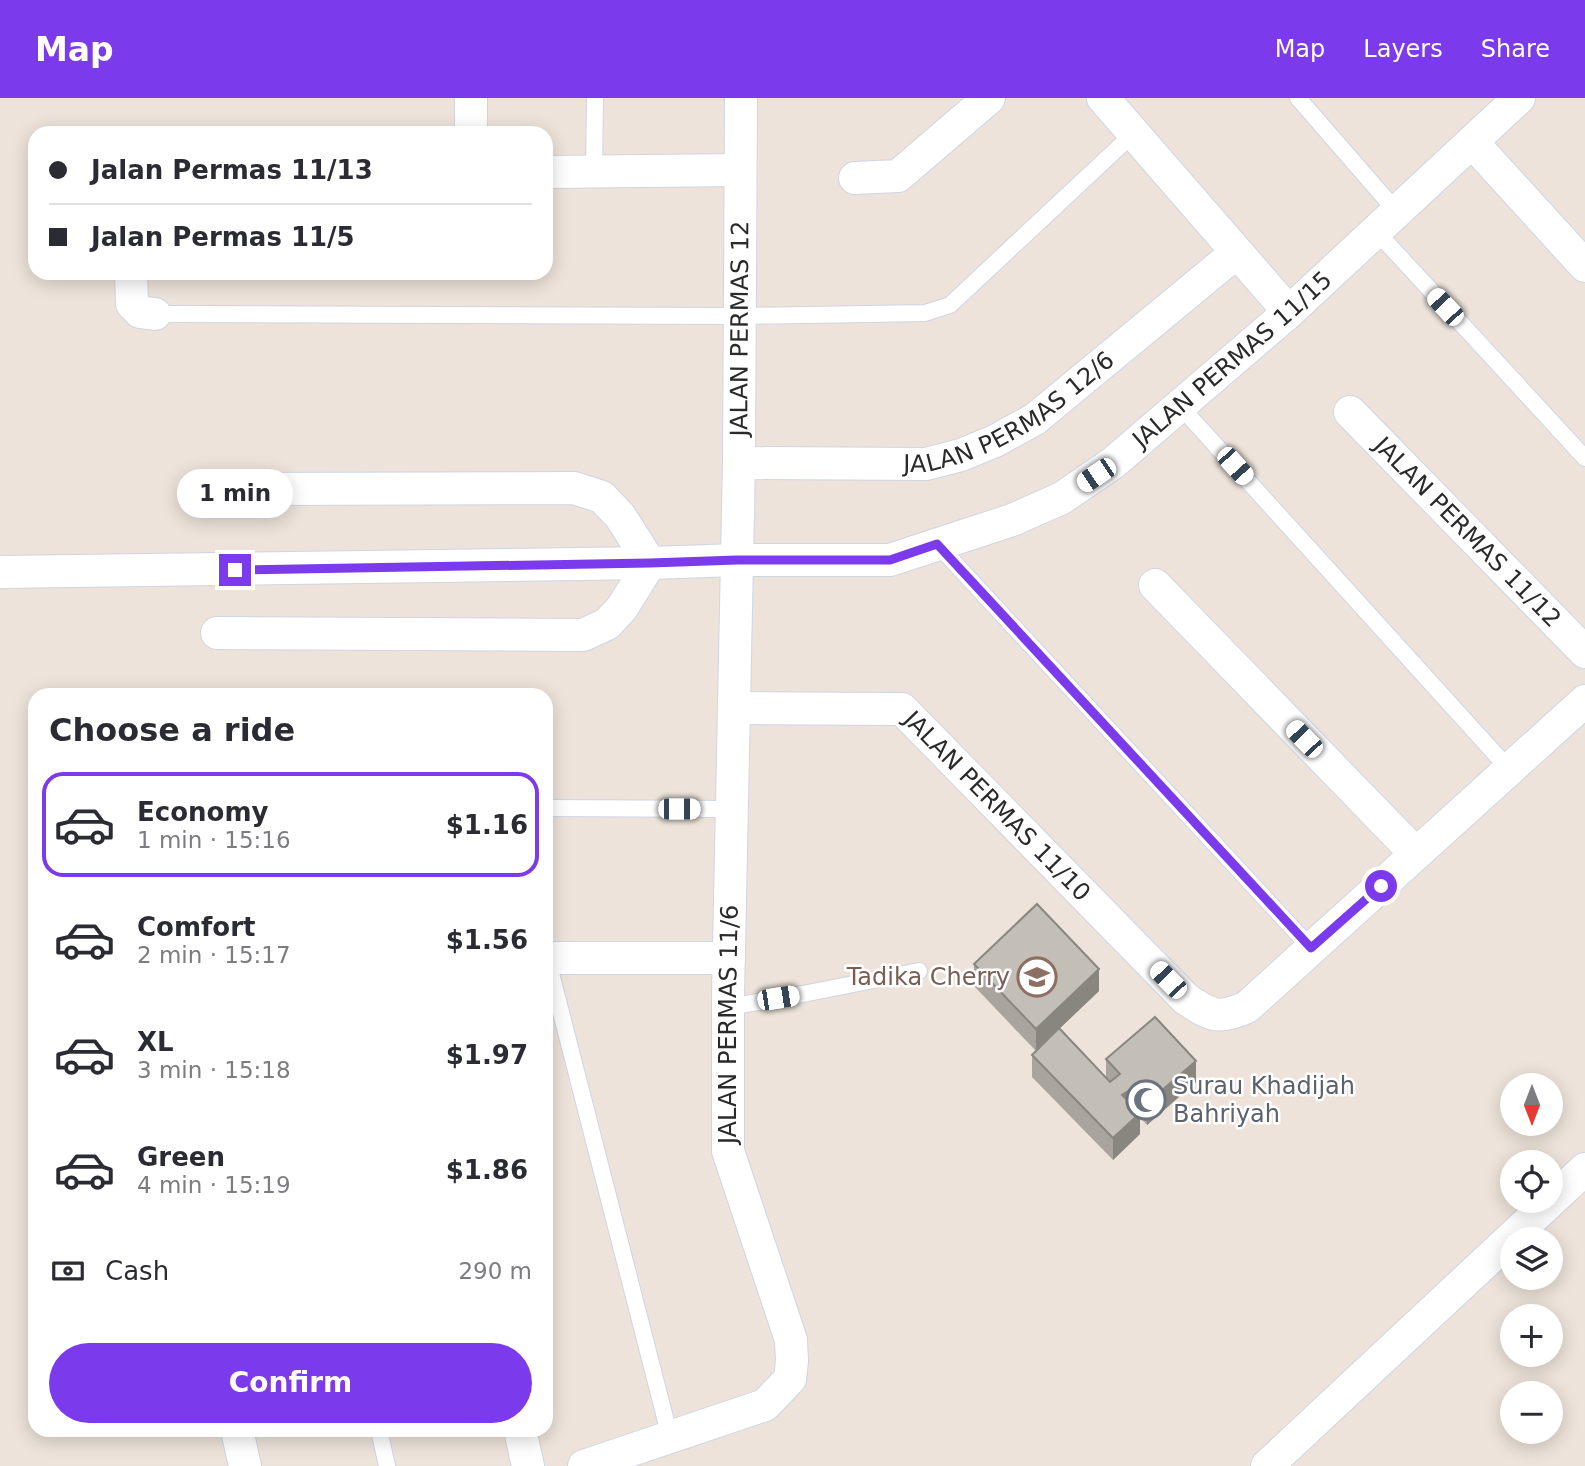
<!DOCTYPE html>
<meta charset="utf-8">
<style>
:root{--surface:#fff;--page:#f7f7f7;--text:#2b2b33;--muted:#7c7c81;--line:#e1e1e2;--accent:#7c3aed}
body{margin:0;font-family:"DejaVu Sans",sans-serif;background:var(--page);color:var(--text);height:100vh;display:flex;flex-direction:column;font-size:26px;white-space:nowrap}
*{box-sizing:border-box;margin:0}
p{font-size:23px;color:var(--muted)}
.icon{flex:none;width:38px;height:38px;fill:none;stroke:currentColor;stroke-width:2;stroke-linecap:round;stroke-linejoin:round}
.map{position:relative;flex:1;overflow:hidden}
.drawer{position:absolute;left:28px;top:590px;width:525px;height:749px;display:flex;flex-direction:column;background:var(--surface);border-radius:21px;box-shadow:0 4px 18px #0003}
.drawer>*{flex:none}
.guide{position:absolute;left:28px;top:28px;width:525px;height:154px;border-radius:21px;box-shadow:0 4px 18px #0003;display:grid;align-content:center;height:154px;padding:0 21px;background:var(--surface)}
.needle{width:46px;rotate:180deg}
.buttons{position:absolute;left:1500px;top:975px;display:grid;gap:14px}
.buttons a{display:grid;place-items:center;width:63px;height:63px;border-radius:50%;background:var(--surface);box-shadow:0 4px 18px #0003;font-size:35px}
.end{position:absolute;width:32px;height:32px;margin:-16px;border:9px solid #7c3aed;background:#fff;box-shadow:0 0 0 4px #fff}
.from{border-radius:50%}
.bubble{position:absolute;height:49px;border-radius:24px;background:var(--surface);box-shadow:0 4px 18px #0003;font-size:23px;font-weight:800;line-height:49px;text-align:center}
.car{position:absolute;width:21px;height:42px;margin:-21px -10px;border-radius:9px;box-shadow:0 0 5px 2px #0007;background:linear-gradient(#fff 24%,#345 0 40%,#fff 0 76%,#345 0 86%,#fff 0)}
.guide b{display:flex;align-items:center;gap:24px;height:66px;font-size:26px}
.guide b+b{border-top:2px solid var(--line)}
.guide i{width:18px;height:18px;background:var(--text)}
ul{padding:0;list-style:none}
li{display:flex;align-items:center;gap:21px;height:105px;margin:0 14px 10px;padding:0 7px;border:4px solid transparent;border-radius:21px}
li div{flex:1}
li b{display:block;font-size:26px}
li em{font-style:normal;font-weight:800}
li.on{border-color:var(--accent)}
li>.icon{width:63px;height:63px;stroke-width:1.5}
h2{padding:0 21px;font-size:32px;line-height:84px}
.pay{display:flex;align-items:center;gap:18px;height:77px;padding:0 21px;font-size:26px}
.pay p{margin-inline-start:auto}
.action{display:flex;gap:14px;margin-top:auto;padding:14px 21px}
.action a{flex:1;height:80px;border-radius:42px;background:var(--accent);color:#fff;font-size:28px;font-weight:800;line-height:80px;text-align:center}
header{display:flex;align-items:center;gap:42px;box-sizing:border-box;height:98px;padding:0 35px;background:var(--accent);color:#fff}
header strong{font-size:33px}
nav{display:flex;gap:38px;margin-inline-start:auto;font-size:24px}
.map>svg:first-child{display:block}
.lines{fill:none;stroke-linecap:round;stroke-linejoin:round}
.service-casing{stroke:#cfd5e4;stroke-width:18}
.minor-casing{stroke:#cfd5e4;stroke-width:34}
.service{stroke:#fff;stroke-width:16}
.minor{stroke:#fff;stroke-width:32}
.wall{fill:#a9a49d}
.shaded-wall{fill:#89867f}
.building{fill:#c4bfb6;stroke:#89867f;stroke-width:2}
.route{stroke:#7c3aed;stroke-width:9}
.labels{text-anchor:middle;stroke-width:5;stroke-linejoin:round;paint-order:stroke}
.street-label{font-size:24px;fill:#2a2a2a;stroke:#fff}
.education-label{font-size:24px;fill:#785e54;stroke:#fff;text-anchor:end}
.worship-label{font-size:24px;fill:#5b616d;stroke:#fff;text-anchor:start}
</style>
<header>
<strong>Map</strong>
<nav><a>Map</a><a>Layers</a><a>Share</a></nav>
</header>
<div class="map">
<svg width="1585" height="1368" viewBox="0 0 1585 1368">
<rect width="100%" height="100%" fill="#ede3da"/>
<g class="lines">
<g class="service-casing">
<g id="service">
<path d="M 1298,0 L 1397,114"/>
<path d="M 594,73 L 595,0"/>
<path d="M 1376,133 L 1585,360"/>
<path d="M 155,216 L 740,218 L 925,215 L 950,207 L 1134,35"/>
<path d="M 1180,308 L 1509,671"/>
<path d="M 937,446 L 1311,850"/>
<path d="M 546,710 L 732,711"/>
<path d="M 547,860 L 670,1339"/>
<path d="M 728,909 L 803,896 L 919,873"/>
<path d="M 379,1332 L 387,1368"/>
</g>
</g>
<g class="minor-casing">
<g id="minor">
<path d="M 471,0 L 471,35"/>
<path d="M 1103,0 L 1289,214"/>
<path d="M 1472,44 L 1585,168"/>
<path d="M 546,74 L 740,72"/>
<path d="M 855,80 L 898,78 L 989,0"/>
<path d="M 131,175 L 132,206 L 140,214 L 155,216"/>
<path id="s1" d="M 1350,314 L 1585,554"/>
<path id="s2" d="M 739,365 L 926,366 L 961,357 L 995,343 L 1035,321 L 1236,155"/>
<path d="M 219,391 L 574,390 L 602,399 L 620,418 L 650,465"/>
<path id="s3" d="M 0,474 L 650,465 L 737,462 L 890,462 L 1012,422 L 1062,400 L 1113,365 L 1289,214 L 1519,0"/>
<path d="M 1155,487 L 1416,756"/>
<path d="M 217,535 L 583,537 L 607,526 L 622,510 L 650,465"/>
<path id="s4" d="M 734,610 L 902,611 L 1186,901 C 1211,918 1219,922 1247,909 L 1585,603"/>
<path d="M 546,860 L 729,860"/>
<path d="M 237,1332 L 245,1368"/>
<path d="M 520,1332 L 528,1368"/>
<path id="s5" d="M 584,1368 L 765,1307 L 790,1281 L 792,1263 L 791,1242 L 728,1053 L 728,899 L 739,365 L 741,0"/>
<path d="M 1267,1368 L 1585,1071"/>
</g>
</g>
<use href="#service" class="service"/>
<use href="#minor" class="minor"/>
</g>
<path class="wall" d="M 974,866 L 1099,893 L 1060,930 L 1106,980 L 1106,961 L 1196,984 L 1147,1027 L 1140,1019 L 1140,1036 L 1113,1062 L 1032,979 L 1032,957 L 1036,953 L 974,888 Z"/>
<g class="shaded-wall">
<path d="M 1099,871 L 1099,893 L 1036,953 L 1036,931 Z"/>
<path d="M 1196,963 L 1196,984 L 1147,1027 L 1147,1005 Z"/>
<path d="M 1133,990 L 1133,1012 L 1122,997 Z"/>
<path d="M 1140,1015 L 1140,1036 L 1113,1062 L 1113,1040 Z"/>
</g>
<g class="building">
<path d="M 1037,806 L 1099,871 L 1036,931 L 974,866 Z"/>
<path d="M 1155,919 L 1196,963 L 1147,1005 L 1133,990 L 1122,997 L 1140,1015 L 1113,1040 L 1032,957 L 1059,930 L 1110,984 L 1120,976 L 1106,961 Z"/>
</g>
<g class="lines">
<path class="route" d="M 235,472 L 650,465 L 737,462 L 890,462 L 937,446 L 1311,850 L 1381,788"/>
</g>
<defs>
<g id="school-ring" transform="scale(2.0125)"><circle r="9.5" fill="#fff" stroke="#8d6e63" stroke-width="1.5"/><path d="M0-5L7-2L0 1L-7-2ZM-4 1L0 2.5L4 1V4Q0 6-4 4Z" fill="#8d6e63"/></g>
<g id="mosque-ring" transform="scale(2.0125)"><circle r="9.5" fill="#fff" stroke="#6b7280" stroke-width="1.5"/><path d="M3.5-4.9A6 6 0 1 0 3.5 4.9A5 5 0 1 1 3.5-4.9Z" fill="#6b7280"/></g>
</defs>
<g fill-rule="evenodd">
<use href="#school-ring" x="1037" y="879"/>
<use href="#mosque-ring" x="1146" y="1002"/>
</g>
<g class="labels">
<g class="street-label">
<text dy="8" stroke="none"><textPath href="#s5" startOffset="1288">JALAN PERMAS 12</textPath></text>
<text dy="8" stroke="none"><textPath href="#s3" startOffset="1293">JALAN PERMAS 11/15</textPath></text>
<text dy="8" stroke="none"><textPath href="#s2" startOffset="284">JALAN PERMAS 12/6</textPath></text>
<text dy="8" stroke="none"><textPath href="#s1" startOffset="168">JALAN PERMAS 11/12</textPath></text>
<text dy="8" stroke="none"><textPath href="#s4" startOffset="304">JALAN PERMAS 11/10</textPath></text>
<text dy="8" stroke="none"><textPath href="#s5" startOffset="592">JALAN PERMAS 11/6</textPath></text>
</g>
<g class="education-label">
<text x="1010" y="887">Tadika Cherry</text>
</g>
<g class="worship-label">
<text x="1173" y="996">Surau Khadijah<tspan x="1173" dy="28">Bahriyah</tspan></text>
</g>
</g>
</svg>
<div class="buttons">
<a><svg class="needle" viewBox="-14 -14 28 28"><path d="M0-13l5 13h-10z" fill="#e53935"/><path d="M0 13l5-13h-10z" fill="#7c7c81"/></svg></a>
<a><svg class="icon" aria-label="locate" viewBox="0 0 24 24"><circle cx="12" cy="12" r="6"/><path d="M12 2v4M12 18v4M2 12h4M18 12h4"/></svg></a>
<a><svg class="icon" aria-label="layers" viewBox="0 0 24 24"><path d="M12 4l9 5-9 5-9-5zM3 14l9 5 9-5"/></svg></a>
<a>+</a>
<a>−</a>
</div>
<i class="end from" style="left:1381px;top:788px"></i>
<i class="end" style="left:235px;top:472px"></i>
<div class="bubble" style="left:177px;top:371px;width:116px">1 min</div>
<i class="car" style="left:1445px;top:209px;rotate:317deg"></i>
<i class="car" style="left:1235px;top:368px;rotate:138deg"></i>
<i class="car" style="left:1096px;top:377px;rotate:236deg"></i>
<i class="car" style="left:1304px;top:641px;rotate:316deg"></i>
<i class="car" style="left:679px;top:711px;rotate:90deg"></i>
<i class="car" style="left:1168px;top:882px;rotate:316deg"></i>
<i class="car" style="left:778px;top:900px;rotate:81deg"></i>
<div class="guide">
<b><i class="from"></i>Jalan Permas 11/13</b>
<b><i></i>Jalan Permas 11/5</b>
</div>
<section class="drawer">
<h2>Choose a ride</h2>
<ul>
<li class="on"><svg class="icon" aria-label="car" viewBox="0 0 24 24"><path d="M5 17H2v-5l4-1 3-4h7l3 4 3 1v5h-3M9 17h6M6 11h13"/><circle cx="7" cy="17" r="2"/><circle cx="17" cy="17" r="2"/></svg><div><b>Economy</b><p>1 min · 15:16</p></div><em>$1.16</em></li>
<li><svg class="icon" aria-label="car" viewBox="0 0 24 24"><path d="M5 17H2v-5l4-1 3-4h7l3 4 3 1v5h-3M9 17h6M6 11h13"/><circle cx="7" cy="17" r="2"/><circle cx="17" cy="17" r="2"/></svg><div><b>Comfort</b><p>2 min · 15:17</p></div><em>$1.56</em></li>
<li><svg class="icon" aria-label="car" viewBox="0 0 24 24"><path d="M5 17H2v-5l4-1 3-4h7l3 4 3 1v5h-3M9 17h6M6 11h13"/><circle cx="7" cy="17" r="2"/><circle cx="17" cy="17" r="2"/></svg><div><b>XL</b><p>3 min · 15:18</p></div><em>$1.97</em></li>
<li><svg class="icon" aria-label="car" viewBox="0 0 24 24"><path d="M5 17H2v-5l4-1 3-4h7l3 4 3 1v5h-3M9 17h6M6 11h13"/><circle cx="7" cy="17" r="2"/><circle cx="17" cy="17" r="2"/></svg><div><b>Green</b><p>4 min · 15:19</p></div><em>$1.86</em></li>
</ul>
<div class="pay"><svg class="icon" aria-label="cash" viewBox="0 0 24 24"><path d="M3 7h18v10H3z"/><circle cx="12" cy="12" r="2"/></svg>Cash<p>290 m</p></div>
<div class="action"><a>Confirm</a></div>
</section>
</div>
